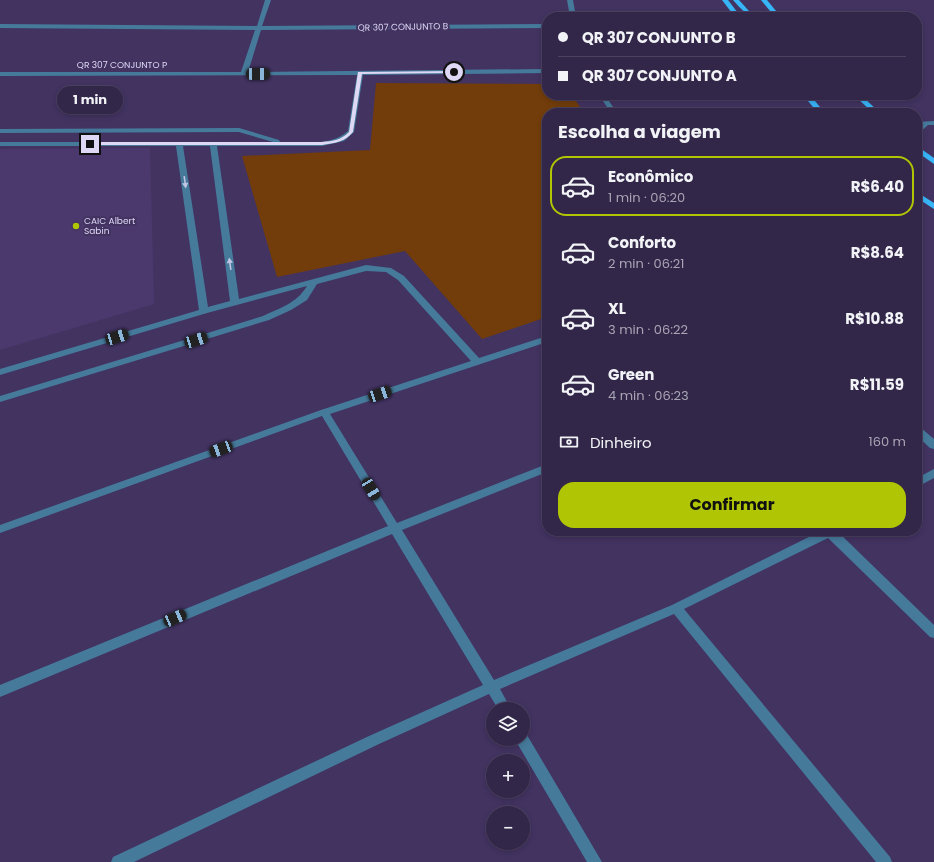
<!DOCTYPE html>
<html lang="pt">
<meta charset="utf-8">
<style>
:root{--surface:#322649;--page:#3a2e50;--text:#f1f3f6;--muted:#a8a5b4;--line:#4d4361;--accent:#b0c503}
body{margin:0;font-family:Poppins,sans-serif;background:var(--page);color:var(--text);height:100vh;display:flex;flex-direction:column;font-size:15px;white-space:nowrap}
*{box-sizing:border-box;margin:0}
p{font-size:13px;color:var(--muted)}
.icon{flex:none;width:22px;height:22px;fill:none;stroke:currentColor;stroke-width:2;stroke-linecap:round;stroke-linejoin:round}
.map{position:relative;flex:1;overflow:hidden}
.side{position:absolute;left:542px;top:108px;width:380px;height:428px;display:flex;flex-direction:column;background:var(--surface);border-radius:16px;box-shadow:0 2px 6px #0003,0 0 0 1px var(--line)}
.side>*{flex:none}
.banner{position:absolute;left:542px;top:12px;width:380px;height:88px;border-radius:16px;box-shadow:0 2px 6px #0003,0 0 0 1px var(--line);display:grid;align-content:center;height:88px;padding:0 16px;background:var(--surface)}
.tools{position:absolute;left:486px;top:702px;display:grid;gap:8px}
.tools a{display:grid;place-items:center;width:44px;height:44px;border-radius:50%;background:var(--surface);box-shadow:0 2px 6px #0003,0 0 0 1px var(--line);font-size:20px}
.end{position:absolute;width:18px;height:18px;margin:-9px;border:5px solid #dfd8f4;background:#111;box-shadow:0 0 0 2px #111}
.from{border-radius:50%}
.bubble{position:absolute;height:28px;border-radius:14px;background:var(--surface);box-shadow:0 2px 6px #0003,0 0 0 1px var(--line);font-size:13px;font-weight:700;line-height:28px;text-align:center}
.car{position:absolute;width:12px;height:24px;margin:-12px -6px;border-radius:5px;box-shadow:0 0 3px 1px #0007;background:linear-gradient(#222 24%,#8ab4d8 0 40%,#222 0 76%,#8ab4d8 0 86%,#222 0)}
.banner b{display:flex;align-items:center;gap:14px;height:38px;font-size:15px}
.banner b+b{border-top:1px solid var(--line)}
.banner i{width:10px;height:10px;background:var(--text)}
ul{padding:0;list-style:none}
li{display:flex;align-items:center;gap:12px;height:60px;margin:0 8px 6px;padding:0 8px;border:2px solid transparent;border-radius:16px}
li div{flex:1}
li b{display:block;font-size:15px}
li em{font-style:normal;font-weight:700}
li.selected{border-color:var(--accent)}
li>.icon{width:36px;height:36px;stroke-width:1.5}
h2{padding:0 16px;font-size:18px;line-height:48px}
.pay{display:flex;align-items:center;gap:10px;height:44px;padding:0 16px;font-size:15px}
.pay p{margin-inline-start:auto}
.button{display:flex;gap:8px;margin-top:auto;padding:8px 16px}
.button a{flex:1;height:46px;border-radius:16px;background:var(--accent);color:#111;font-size:16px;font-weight:700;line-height:46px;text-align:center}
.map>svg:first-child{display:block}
.built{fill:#4b396e}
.green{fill:#723d0a}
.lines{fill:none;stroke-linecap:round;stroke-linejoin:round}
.minor{fill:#467a9b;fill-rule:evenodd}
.major{fill:#38b5f7;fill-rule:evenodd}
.oneway{fill:#c0c5e2}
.route{fill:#dfd8f4}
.poi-dot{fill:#b0c503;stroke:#423361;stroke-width:1.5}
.labels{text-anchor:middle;stroke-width:4;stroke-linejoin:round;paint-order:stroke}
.far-street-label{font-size:9px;fill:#dfd8f4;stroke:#423361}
.far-poi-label{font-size:9px;fill:#dfd8f4;stroke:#423361;text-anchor:start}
</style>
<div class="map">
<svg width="934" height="862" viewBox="0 0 934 862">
<rect width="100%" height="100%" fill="#423361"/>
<path class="built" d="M 150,148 L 154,304 L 0,350 L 0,149 Z"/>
<path class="green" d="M 376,83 L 547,84 L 547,95 L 572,95 L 584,113 L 547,113 L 547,317 L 482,339 L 405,251 L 277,277 L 242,156 L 370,150 Z"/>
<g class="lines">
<g class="minor">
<path d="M 265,0 L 271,0 L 262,26 L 547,24 L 547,28 L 261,30 L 248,72 L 547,69 L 547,73 L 363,75 L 354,132 L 344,141 L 322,146 L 217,146 L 239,299 L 366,265 L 391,268 L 404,276 L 479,358 L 547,336 L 547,342 L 330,414 L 397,523 L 547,464 L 547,472 L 402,530 L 494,680 L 672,605 L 821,531 L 837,531 L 934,625 L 934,638 L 930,637 L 828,538 L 684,609 L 890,857 L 892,862 L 876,862 L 674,614 L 500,689 L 511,709 L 498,709 L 489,694 L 379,744 L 134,862 L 111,862 L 113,857 L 369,736 L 483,685 L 392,534 L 0,697 L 0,685 L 388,526 L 322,416 L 0,533 L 0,525 L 321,410 L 471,361 L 398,280 L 386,272 L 366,271 L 317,284 L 307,300 L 291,310 L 269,320 L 0,402 L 0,396 L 263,316 C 280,308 297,303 307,286 L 207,313 L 0,375 L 0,369 L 199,310 L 176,146 L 0,146 L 0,142 L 273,142 L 239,132 L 0,133 L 0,129 L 239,128 L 279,140 L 280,142 C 301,142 331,147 348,131 L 357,75 L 0,76 L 0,72 L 241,72 L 255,30 L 0,28 L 0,24 L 257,26 ZM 183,146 L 210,146 L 230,301 L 208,307 Z"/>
<path d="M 567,0 L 573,0 L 576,17 L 570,17 Z"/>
<path d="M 599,95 L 605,95 L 617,113 L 611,113 Z"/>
<path d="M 934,121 L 934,125 L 928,125 L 917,135 L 917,129 L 920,126 L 917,126 L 917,122 Z"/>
<path d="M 917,427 L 921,428 L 934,439 L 934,449 L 930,448 L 917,436 Z"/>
<path d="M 934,469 L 934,478 L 917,487 L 917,478 Z"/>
<path d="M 523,733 L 527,735 L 602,862 L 587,862 L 517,743 L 515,739 L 523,739 Z"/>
</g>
<g class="major">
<path d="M 722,0 L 728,0 L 741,17 L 735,17 Z"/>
<path d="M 733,0 L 739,0 L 749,11 L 760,17 C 747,17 741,9 733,0 Z"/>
<path d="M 761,0 L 767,0 L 781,17 L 775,17 Z"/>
<path d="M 803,95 L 810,95 L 825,113 L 818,113 Z"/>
<path d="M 854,95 L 861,95 L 880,113 L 873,113 Z"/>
<path d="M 917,146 L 934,158 L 934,164 L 917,152 Z"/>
<path d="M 917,192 L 934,203 L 934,209 L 917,198 Z"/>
</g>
</g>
<defs><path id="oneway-solid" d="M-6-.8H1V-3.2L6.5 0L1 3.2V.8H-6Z"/></defs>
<g class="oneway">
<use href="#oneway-solid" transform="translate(185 182) rotate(82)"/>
<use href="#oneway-solid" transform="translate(230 264) rotate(-98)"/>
</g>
<path class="route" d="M 454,71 L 455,73 L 362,74 L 353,132 C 345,142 335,143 322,145 L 90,145 L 87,144 L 90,142 L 322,142 C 333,141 341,140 349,132 L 358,72 Z"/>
<circle class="poi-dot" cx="76" cy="226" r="4"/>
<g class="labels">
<g class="far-street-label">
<text transform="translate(403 27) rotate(-1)" y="3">QR 307 CONJUNTO B</text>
<text x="122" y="68">QR 307 CONJUNTO P</text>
</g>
<g class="far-poi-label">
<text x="84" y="224">CAIC Albert<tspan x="84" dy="10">Sabin</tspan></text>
</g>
</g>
</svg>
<div class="tools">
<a><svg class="icon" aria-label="layers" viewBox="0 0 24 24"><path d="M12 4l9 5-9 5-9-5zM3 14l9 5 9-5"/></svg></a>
<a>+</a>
<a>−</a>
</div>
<i class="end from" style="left:454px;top:72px"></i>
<i class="end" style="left:90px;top:144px"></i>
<div class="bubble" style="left:57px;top:86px;width:66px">1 min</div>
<i class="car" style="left:258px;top:74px;rotate:90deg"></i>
<i class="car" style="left:117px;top:337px;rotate:73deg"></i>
<i class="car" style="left:196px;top:340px;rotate:73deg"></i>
<i class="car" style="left:380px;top:394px;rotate:72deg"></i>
<i class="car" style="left:221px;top:449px;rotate:250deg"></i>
<i class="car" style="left:371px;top:489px;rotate:149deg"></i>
<i class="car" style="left:175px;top:618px;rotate:67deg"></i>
<div class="banner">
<b><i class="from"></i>QR 307 CONJUNTO B</b>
<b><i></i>QR 307 CONJUNTO A</b>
</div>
<section class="side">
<h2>Escolha a viagem</h2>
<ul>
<li class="selected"><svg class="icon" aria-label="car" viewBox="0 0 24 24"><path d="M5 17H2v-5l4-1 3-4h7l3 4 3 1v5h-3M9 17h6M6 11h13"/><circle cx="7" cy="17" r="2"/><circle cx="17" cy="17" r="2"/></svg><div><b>Econômico</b><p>1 min · 06:20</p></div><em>R$6.40</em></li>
<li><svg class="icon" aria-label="car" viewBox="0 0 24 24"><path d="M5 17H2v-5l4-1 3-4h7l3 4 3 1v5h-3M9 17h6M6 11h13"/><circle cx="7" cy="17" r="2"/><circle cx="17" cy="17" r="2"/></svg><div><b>Conforto</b><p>2 min · 06:21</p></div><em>R$8.64</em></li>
<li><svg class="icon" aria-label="car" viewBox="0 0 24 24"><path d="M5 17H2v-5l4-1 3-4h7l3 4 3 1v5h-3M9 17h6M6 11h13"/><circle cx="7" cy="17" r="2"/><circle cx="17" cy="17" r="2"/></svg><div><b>XL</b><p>3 min · 06:22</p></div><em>R$10.88</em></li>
<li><svg class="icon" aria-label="car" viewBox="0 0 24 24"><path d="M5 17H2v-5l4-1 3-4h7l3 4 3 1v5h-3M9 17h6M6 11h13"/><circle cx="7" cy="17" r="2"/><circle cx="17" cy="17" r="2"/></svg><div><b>Green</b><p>4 min · 06:23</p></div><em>R$11.59</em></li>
</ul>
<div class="pay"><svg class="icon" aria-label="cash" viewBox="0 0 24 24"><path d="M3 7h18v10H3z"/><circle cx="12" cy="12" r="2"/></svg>Dinheiro<p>160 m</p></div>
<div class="button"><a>Confirmar</a></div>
</section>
</div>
